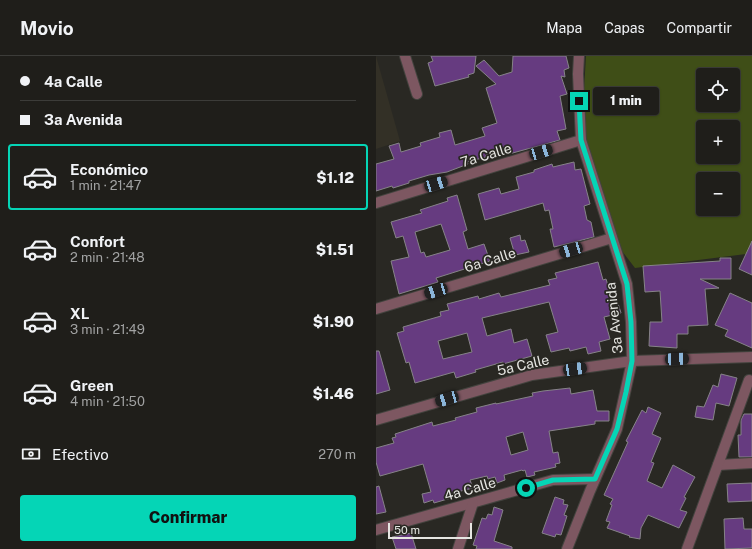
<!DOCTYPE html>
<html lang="es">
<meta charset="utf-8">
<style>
:root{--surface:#1f1e1a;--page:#2c2b27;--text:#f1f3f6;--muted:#a1a2a2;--line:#3c3c39;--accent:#05d5b6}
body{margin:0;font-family:"Public Sans",sans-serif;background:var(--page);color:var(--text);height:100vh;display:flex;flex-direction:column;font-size:15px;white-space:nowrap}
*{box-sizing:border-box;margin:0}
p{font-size:13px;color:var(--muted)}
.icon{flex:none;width:22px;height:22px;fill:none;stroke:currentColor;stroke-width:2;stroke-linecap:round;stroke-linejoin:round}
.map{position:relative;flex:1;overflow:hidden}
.sheet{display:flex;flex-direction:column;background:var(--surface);width:376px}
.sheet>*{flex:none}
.top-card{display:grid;align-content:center;height:88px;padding:0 20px;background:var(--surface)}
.fabs{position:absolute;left:320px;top:12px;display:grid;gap:8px}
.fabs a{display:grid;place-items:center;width:44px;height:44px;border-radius:4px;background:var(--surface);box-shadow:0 1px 3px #0004,0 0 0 1px var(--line);font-size:20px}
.scale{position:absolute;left:12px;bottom:10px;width:84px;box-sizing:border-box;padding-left:4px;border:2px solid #e6e6e2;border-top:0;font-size:11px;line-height:14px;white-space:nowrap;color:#e6e6e2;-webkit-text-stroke:3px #292823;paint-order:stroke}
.end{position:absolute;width:18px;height:18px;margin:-9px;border:5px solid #05d5b6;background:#111;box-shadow:0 0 0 2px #111}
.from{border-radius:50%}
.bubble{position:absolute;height:28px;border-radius:4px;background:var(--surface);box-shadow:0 1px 3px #0004,0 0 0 1px var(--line);font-size:13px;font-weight:800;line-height:28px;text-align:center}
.car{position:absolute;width:12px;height:24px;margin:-12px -6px;border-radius:5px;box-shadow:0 0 3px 1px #0007;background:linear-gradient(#222 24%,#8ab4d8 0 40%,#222 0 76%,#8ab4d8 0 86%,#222 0)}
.top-card b{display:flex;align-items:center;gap:14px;height:38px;font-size:15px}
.top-card b+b{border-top:1px solid var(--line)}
.top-card i{width:10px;height:10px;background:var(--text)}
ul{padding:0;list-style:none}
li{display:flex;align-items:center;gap:12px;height:66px;margin:0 8px 6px;padding:0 12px;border:2px solid transparent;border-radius:4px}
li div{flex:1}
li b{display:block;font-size:15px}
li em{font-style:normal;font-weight:800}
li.on{border-color:var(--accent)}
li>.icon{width:36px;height:36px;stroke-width:1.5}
.pay{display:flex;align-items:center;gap:10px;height:44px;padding:0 20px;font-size:15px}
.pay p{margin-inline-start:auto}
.cta{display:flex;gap:8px;margin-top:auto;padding:8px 20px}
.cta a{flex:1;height:46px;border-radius:4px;background:var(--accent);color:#111;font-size:16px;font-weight:800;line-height:46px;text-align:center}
header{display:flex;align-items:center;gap:24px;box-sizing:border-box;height:56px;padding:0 20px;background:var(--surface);border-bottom:1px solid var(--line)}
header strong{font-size:19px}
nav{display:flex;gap:22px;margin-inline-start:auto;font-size:14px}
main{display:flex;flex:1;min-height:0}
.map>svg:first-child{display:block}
.built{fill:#333026}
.green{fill:#3f4e17;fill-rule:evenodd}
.building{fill:#663b80;stroke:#868388;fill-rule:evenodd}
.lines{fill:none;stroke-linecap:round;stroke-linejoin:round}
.minor-casing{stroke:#43433e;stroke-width:12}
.tertiary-casing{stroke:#43433e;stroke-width:12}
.minor{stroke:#7d5761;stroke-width:10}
.tertiary{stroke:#7d5761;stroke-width:10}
.route{stroke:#05d5b6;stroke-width:5}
.labels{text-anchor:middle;stroke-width:3.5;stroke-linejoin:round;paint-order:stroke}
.street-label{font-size:14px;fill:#e6e6e2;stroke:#292823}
</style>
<header>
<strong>Movio</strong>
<nav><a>Mapa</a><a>Capas</a><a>Compartir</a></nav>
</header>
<main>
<section class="sheet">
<div class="top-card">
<b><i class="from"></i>4a Calle</b>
<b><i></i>3a Avenida</b>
</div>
<ul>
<li class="on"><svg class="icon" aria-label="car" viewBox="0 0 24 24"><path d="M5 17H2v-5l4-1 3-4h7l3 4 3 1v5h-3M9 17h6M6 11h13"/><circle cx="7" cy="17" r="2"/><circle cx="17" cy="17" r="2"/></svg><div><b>Económico</b><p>1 min · 21:47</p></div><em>$1.12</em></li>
<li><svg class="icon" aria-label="car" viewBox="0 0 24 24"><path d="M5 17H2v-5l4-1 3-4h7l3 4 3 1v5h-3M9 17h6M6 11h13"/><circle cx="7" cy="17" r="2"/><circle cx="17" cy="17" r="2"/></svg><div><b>Confort</b><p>2 min · 21:48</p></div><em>$1.51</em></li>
<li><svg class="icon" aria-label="car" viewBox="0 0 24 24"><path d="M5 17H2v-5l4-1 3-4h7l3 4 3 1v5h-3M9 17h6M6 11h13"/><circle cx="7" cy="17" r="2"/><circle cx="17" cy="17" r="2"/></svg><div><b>XL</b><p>3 min · 21:49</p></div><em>$1.90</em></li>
<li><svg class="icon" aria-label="car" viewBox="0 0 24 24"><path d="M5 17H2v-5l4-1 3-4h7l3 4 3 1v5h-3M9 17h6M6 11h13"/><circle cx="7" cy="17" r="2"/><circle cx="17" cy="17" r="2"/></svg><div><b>Green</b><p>4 min · 21:50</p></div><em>$1.46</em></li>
</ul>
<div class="pay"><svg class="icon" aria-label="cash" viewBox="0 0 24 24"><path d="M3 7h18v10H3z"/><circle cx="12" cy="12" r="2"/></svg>Efectivo<p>270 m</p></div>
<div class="cta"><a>Confirmar</a></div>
</section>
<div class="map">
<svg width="376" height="493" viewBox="0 0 376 493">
<rect width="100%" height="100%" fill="#292823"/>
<path class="built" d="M 0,0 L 24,85 L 0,93 Z"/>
<path class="green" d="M 210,0 L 376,0 L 376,190 L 370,198 L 259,212 L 236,182 L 205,84 ZM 327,19 L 357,19 L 357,49 L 327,49 ZM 327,71 L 357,71 L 357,101 L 327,101 ZM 327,123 L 357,123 L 357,153 L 327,153 Z"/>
<g class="building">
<path d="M 55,0 L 100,0 L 98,17 L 92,19 L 93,21 L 59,30 L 52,7 L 57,5 Z"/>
<path d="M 137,0 L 190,0 L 193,12 L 188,14 L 189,21 L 185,20 L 191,38 L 184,40 L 190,73 L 181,75 L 184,84 L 133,98 L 131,92 L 110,99 L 110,101 L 91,106 L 92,108 L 71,116 L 53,119 L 33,125 L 33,127 L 17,132 L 16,130 L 0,135 L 0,108 L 18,103 L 13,90 L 23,87 L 25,96 L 45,90 L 44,87 L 64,81 L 63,77 L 75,74 L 79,89 L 109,80 L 106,72 L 121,67 L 110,32 L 120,28 L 100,10 L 108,4 L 123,20 L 136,16 Z"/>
<path d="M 198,106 L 199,114 L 205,113 L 214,148 L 208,150 L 211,164 L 215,166 L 218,181 L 178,191 L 174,173 L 177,173 L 173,154 L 169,155 L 167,147 L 109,164 L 102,138 L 123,132 L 125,138 L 143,133 L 140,121 L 158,116 L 158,114 L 176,108 L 177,111 Z"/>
<path d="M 81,139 L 91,174 L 87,176 L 92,193 L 108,188 L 114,205 L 60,222 L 62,226 L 23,238 L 15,205 L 33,201 L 27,180 L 20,182 L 15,166 L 46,157 L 44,154 L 72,145 L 71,142 ZM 65,168 L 74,194 L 50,201 L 48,196 L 45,197 L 39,176 Z"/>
<path d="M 144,179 L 145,185 L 149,184 L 153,196 L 139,199 L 134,182 Z"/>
<path d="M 376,185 L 376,219 L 363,213 Z"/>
<path d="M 344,202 L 355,202 L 355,223 L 324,223 L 343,232 L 329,233 L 332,269 L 312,270 L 312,278 L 301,278 L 301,292 L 273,290 L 274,266 L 286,266 L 284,235 L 269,236 L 267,210 L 344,205 Z"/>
<path d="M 222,206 L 227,224 L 230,223 L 236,242 L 240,241 L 245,257 L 228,261 L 234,283 L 223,286 L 225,295 L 212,298 L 210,291 L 194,295 L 193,292 L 175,296 L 170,279 L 182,276 L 173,246 L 106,262 L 111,280 L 135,273 L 138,287 L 151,283 L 156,300 L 127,308 L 127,306 L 99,314 L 100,316 L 80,322 L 78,316 L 39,327 L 33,306 L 30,307 L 21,277 L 28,275 L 27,271 L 65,260 L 64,256 L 73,254 L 71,248 L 102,240 L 103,243 L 123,237 L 125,241 L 174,229 L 172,224 L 181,222 L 179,217 ZM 91,277 L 96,296 L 67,303 L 62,285 Z"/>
<path d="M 354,237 L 376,247 L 376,292 L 349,280 L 352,274 L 339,269 Z"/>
<path d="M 0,295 L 3,295 L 14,334 L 0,338 Z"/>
<path d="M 345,318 L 361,322 L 353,350 L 340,347 L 337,364 L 319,361 L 321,350 L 328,351 L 337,329 L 342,331 Z"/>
<path d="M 194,332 L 195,338 L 217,334 L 221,355 L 233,355 L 233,365 L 219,365 L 219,368 L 173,375 L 177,397 L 182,396 L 184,407 L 179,408 L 180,411 L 158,416 L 159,419 L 151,421 L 149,414 L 147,415 L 146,414 L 128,419 L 129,424 L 121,427 L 119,421 L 112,423 L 111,420 L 94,424 L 97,432 L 81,436 L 82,437 L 74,439 L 75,442 L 58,447 L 57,444 L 48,447 L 46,438 L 55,436 L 47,408 L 4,420 L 0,406 L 0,392 L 18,387 L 16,382 L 20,381 L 19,378 L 56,366 L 57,370 L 80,364 L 79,362 L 101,356 L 100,352 L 120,347 L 120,348 L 157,340 L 156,337 L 167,335 ZM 147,376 L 152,394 L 135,399 L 130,381 Z"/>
<path d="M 272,351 L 285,357 L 276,378 L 285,382 L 275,406 L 278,407 L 271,425 L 286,432 L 297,409 L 319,421 L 308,441 L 310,442 L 304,454 L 311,456 L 303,472 L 272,459 L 265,472 L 264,483 L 253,481 L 254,480 L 231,472 L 234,466 L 230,465 L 236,449 L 234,448 L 237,443 L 228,439 L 252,386 L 250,385 L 266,354 L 270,357 Z"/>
<path d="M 368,358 L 376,358 L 376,401 L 363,401 L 362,379 L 365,379 L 365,364 Z"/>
<path d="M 376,427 L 376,445 L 352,446 L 351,428 Z"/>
<path d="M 3,430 L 10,456 L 0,458 L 0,431 Z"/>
<path d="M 179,441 L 188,444 L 187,448 L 192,449 L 188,459 L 191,460 L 185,479 L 180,478 L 179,481 L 166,477 Z"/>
<path d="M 118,451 L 127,454 L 118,485 L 136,491 L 136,493 L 100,493 L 101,490 L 97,489 L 106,462 L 110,463 L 112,458 L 116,459 Z"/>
<path d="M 367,462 L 368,473 L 376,473 L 376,492 L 349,493 L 348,463 Z"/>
<path d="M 35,477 L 40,493 L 20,493 L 16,481 Z"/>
</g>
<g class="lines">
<g class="minor-casing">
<g id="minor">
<path d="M 29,0 L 41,38"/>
<path d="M 0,147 L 205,84"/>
<path d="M 0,253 L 236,182"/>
<path d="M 342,409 L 376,407"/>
<path d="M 0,474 L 177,424 L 219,423"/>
<path d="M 82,493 L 97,447"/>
<path d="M 191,493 L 214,435 L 241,373 L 256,305 L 255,266 L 251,228 L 205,84 L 202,18 L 203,0"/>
<path d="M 311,493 L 373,324"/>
</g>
</g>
<g class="tertiary-casing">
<path id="tertiary" d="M 0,364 L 156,319 L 256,305 L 376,301"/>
</g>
<use href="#minor" class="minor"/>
<use href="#tertiary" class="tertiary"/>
</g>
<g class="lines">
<path class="route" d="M 150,432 L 177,424 L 219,423 L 241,373 L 250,336 L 256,305 L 255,266 L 251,228 L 205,84 L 203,45"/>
</g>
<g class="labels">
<g class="street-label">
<text transform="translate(110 99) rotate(-17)" y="5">7a Calle</text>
<text transform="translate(114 204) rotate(-17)" y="5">6a Calle</text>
<text transform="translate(238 262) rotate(-96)" y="5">3a Avenida</text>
<text transform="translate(147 309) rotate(-13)" y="5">5a Calle</text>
<text transform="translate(94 433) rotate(-16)" y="5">4a Calle</text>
</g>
</g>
</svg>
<div class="fabs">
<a><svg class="icon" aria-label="locate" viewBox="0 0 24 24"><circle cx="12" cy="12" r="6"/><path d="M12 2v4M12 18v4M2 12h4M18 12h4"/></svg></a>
<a>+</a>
<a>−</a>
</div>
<div class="scale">50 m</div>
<i class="end from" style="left:150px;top:432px"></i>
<i class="end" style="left:203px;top:45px"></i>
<div class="bubble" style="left:217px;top:31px;width:66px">1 min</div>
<i class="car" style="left:165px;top:96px;rotate:73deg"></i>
<i class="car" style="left:60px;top:128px;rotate:73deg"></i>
<i class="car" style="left:195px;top:194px;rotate:253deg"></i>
<i class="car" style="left:60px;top:235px;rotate:253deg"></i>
<i class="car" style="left:301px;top:303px;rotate:88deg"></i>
<i class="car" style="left:199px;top:313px;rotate:82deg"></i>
<i class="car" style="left:71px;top:343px;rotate:254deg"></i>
</div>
</main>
